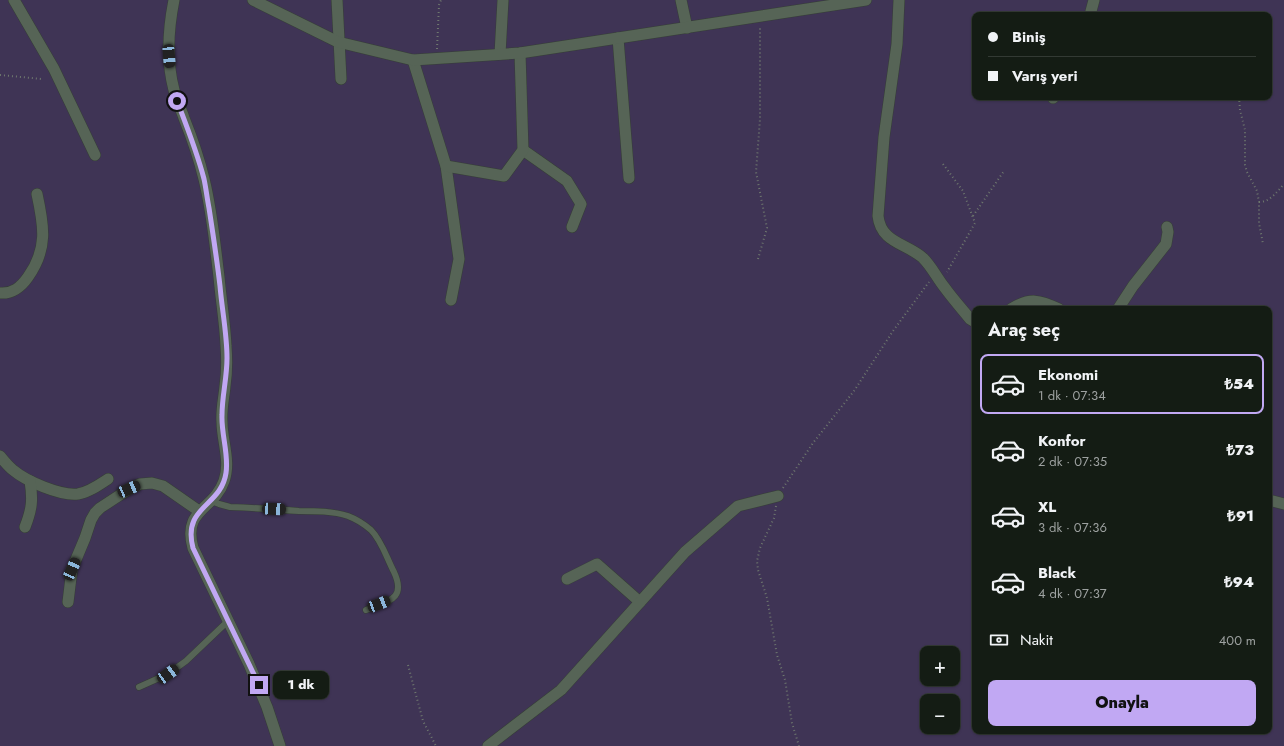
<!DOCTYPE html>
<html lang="tr">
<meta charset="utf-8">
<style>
:root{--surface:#141c14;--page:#1d251d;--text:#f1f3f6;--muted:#9da1a0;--line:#333a34;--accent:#c1a8f3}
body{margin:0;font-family:Jost,sans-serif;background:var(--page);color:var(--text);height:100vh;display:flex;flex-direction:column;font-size:15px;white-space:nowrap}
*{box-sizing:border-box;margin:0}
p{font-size:13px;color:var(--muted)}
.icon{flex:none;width:22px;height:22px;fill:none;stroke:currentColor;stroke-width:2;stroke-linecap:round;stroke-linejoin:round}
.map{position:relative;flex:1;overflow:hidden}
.panel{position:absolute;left:972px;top:306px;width:300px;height:428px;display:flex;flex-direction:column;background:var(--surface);border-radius:8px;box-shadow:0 1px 3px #0004,0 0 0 1px var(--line)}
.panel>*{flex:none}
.hud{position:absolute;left:972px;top:12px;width:300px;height:88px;border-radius:8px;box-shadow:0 1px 3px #0004,0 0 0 1px var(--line);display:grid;align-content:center;height:88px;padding:0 16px;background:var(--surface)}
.tools{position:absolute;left:920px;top:646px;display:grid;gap:8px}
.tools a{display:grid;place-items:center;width:40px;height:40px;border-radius:8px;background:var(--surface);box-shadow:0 1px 3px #0004,0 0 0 1px var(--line);font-size:20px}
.end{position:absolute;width:18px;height:18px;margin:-9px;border:5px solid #c1a8f3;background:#111;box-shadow:0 0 0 2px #111}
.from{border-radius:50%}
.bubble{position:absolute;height:28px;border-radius:8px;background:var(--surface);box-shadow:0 1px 3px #0004,0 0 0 1px var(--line);font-size:13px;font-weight:800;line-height:28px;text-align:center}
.car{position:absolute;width:12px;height:24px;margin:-12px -6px;border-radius:5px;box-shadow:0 0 3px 1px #0007;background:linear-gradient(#222 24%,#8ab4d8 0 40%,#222 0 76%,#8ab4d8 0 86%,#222 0)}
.hud b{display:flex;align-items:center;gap:14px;height:38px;font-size:15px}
.hud b+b{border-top:1px solid var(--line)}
.hud i{width:10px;height:10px;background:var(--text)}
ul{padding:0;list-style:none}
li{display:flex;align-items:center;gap:12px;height:60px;margin:0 8px 6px;padding:0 8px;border:2px solid transparent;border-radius:8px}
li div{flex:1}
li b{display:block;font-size:15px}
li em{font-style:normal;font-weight:800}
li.current{border-color:var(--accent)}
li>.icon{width:36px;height:36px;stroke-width:1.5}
h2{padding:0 16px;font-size:18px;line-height:48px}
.pay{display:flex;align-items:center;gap:10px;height:44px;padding:0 16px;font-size:15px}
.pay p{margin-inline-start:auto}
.cta{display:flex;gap:8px;margin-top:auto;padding:8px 16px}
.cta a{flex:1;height:46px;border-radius:8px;background:var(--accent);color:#111;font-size:16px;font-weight:800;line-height:46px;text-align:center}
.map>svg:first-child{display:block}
.green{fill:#3f3455;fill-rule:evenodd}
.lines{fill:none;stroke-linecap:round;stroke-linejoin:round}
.service-casing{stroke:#363f36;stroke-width:7}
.minor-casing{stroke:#363f36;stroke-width:12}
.tertiary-casing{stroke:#363f36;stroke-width:12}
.path{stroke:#6e776e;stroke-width:2;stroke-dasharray:1 3;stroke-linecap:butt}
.service{stroke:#566456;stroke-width:6}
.minor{stroke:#566456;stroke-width:11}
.tertiary{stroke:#566456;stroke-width:11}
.route{stroke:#c1a8f3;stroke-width:5}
</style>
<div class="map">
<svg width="1284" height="746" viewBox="0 0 1284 746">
<rect width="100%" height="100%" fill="#1a251a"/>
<path class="green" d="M 0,0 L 1284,0 L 1284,746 L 0,746 ZM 975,15 L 1269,15 L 1269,97 L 975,97 ZM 975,309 L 1269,309 L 1269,731 L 975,731 ZM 927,653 L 953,653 L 953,679 L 927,679 ZM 927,701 L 953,701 L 953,727 L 927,727 Z"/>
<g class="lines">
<g class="service-casing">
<g id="service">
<path d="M 211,501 L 219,504 L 230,507 C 253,508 276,509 299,511 C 315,511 333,511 348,516 C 356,519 364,524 371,530 C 382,541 387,559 394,572 C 407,600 387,601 366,610"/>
<path d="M 139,687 L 168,674 L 186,661 L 228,621"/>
</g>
</g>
<g class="minor-casing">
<g id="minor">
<path d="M 14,0 L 54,69 L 95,155"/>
<path d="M 174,0 C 168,30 166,60 174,90 C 176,100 181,109 184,118 C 192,138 199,158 204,179 C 212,211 215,245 219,277 C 221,300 225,323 226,346 C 227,359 227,373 225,386 C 224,398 221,409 222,422 C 222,441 231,462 224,481 C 214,510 182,509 193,548 L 249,664 L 267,707 L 280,746"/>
<path d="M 337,0 L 341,79"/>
<path d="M 681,0 L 687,28"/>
<path d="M 899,0 L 897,44 L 884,137 L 878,216 C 881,243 906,243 923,258 C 932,267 937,278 945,288 C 953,299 962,309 970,319 L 975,322"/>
<path d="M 1090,15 L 1094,0"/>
<path d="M 618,38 L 629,178"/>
<path d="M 500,54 L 503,0"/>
<path d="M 413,60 L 446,166 L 459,259 L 451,300"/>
<path d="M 1053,98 L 1054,97"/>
<path d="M 523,150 L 567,181 L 581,204 L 572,227"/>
<path d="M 446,166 L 504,176 L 523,150 L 520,53"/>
<path d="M 0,293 C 13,294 21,287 28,277 C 48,249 44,226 37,194"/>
<path d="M 1011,309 C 1030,297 1040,300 1059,309"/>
<path d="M 1118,309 L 1133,286 L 1166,244 L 1168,232 L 1167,227"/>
<path d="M 0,456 C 4,461 8,466 13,470 C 26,481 60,496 78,494 C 89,492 99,485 108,479"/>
<path d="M 1269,500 L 1284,504"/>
<path d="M 25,527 C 32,509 33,500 30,481"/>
<path d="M 567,579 L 597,564 L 640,602"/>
<path d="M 68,602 L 72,569 L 85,538 L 91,520 L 95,513 L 100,508 L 129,489 L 140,484 L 152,483 L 163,486 L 199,511"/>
<path d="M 488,746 L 561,690 L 685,552 L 738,506 L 778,496"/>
</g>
</g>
<g class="tertiary-casing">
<path id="tertiary" d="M 253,0 L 338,42 L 413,60 L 520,53 L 866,0"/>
</g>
<g class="path">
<path d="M 437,49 L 439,5 L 441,0"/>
<path d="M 0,75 L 42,79"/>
<path d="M 1239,97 L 1240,110 L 1245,130 L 1245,165 L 1247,172 L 1257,191 L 1259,202 L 1259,223 L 1263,244"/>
<path d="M 943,164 L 963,191 L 975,223 L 947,272"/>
<path d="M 1259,202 C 1270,202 1277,192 1284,184"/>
<path d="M 973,216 L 1004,171"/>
<path d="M 758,259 L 767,228 L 756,172 L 760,119 L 760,27"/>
<path d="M 783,488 L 813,443 L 854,391 L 893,331 L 929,282"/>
<path d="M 776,506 L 774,518 L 760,548 L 757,561 L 758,570 L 767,598 L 777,655 L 785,680 L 792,723 L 799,746"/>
<path d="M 408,665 L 423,721 L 436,746"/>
</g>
<use href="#service" class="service"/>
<use href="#minor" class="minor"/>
<use href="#tertiary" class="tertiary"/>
</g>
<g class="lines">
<path class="route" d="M 177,101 C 187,127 197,152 204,179 C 206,188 207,198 209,208 C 213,234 217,260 220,286 C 222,310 227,334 227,358 C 227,378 222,396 222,415 C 221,434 229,454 226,473 C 221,507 182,506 193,548 L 259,685"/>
</g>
</svg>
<div class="tools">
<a>+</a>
<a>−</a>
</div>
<i class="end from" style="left:177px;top:101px"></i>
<i class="end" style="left:259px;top:685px"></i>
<div class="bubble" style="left:273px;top:671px;width:56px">1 dk</div>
<i class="car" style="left:169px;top:56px;rotate:175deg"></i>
<i class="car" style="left:129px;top:489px;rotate:67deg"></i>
<i class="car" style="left:274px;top:509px;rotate:93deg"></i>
<i class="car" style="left:72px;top:569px;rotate:24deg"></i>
<i class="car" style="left:379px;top:604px;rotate:69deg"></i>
<i class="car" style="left:168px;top:674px;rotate:55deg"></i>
<div class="hud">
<b><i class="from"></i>Biniş</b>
<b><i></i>Varış yeri</b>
</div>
<section class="panel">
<h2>Araç seç</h2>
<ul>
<li class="current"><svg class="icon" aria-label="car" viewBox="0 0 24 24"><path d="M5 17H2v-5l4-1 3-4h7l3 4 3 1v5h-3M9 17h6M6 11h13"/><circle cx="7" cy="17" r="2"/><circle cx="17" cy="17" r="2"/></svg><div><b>Ekonomi</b><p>1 dk · 07:34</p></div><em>₺54</em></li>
<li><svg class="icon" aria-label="car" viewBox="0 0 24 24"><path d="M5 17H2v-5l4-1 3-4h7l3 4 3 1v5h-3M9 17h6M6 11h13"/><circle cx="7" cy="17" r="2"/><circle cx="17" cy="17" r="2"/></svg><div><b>Konfor</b><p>2 dk · 07:35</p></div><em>₺73</em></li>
<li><svg class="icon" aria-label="car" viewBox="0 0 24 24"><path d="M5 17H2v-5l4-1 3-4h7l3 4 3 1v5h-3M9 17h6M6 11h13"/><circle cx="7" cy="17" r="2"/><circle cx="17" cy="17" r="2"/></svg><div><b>XL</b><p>3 dk · 07:36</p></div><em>₺91</em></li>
<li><svg class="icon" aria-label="car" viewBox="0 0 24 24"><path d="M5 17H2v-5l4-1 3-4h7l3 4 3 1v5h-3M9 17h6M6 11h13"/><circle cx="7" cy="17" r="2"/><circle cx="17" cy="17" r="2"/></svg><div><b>Black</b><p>4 dk · 07:37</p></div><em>₺94</em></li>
</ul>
<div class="pay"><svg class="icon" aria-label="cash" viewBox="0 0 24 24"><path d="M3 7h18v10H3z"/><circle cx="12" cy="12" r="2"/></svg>Nakit<p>400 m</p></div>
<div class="cta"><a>Onayla</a></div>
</section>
</div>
